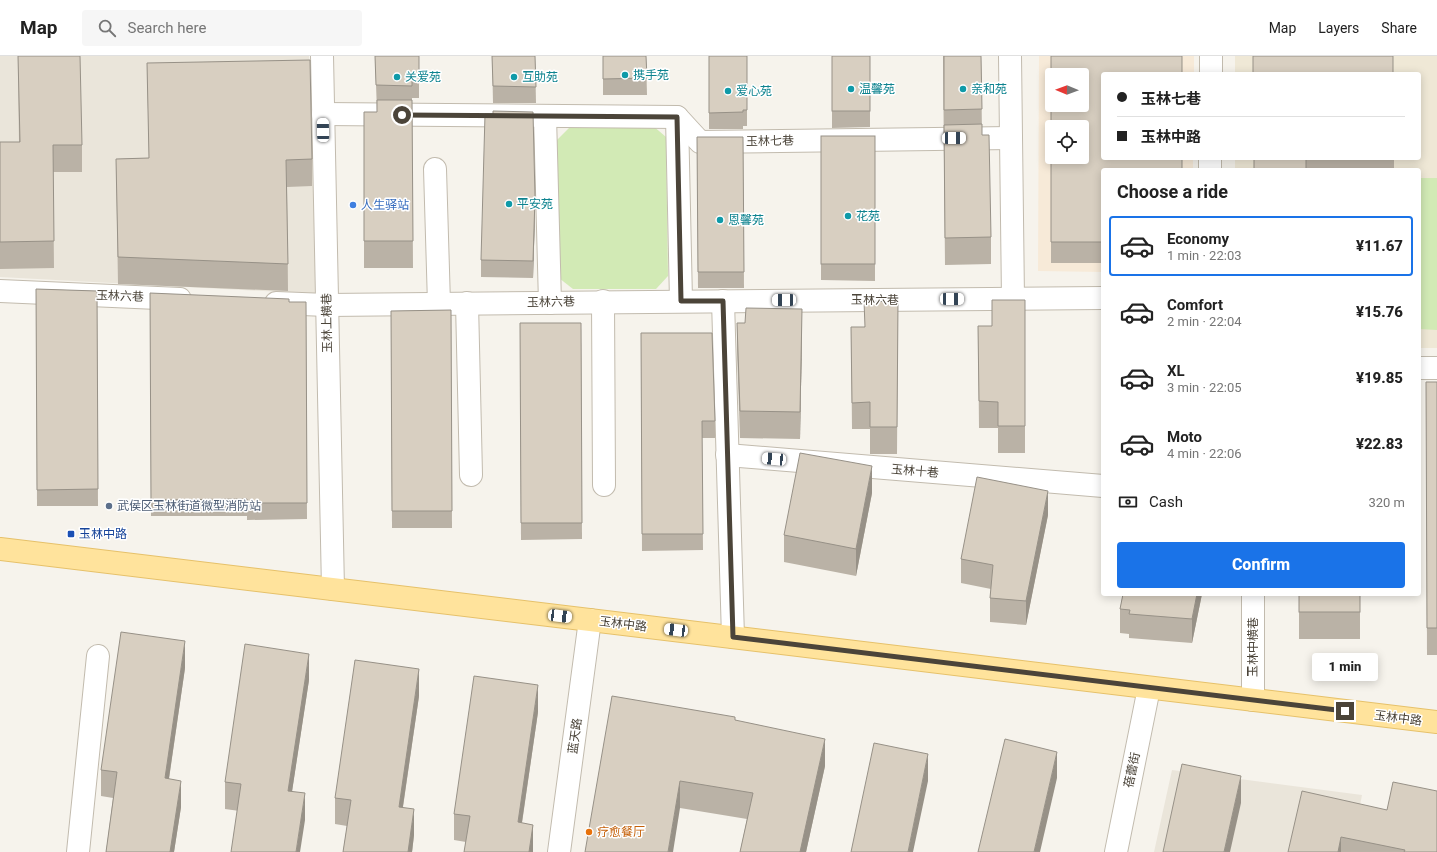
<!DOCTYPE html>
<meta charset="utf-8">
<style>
:root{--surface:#fff;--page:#f6f6f6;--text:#222;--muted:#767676;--line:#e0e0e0;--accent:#1a73e8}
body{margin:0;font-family:Roboto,"Noto Sans SC",sans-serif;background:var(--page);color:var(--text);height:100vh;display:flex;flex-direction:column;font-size:15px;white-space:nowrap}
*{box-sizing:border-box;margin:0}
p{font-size:13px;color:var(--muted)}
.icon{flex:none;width:22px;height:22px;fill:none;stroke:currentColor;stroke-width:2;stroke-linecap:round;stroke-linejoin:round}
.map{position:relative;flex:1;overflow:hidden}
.side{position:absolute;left:1101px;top:112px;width:320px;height:428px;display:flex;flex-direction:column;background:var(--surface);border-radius:4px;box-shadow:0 2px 10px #0003}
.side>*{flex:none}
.banner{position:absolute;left:1101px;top:16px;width:320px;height:88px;border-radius:4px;box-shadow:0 2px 10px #0003;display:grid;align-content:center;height:88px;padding:0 16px;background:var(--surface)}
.needle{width:26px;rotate:271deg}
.controls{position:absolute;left:1045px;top:12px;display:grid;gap:8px}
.controls a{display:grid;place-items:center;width:44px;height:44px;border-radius:4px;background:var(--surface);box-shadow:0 2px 10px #0003;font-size:20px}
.end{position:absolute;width:18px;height:18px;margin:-9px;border:5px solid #4b4439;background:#fff;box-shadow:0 0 0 2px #fff}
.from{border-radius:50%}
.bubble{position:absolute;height:28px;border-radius:4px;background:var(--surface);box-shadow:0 2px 10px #0003;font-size:13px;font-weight:800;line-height:28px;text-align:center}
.car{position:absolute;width:12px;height:24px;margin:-12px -6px;border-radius:5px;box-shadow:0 0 3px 1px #0007;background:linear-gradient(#fff 24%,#345 0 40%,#fff 0 76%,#345 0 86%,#fff 0)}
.banner b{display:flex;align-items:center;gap:14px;height:38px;font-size:15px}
.banner b+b{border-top:1px solid var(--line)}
.banner i{width:10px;height:10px;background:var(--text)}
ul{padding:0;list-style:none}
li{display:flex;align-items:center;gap:12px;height:60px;margin:0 8px 6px;padding:0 8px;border:2px solid transparent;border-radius:4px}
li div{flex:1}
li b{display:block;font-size:15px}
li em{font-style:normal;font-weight:800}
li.on{border-color:var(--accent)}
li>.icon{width:36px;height:36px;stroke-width:1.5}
h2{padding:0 16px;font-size:18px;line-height:48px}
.pay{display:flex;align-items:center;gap:10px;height:44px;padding:0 16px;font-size:15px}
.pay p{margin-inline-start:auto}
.button{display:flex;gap:8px;margin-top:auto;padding:8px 16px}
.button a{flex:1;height:46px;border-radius:4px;background:var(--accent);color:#fff;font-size:16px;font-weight:800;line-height:46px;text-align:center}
header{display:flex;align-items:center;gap:24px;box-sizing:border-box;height:56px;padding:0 20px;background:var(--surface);border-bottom:1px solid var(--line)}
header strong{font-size:19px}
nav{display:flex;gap:22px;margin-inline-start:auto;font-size:14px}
.search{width:280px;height:36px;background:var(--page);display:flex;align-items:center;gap:10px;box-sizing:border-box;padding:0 14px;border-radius:4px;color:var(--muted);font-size:15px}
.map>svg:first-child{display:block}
.residential{fill:#eae5da}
.commercial{fill:#f7ead8;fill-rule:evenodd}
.education{fill:#efe8d6}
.green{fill:#d2eab5}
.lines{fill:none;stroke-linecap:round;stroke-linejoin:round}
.minor-casing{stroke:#c2bbae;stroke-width:24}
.major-casing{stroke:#e6c16a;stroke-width:24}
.minor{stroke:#fff;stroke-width:22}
.major{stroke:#ffe39c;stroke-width:22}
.wall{fill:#bab2a6}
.shaded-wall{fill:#979187}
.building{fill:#d8cfc1;stroke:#979187;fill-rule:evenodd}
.route{stroke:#4b4439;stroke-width:5}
.culture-dot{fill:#0f9aa8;stroke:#fff;stroke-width:1.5}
.shop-dot{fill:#3f7fe0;stroke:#fff;stroke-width:1.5}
.service-dot{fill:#5c6f8a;stroke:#fff;stroke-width:1.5}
.transit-dot{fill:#1a4fb4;stroke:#fff;stroke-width:1.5}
.food-dot{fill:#e8710a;stroke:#fff;stroke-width:1.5}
.labels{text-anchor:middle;stroke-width:3;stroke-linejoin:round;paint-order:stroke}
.culture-label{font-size:12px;fill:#0d838f;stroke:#fff;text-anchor:start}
.street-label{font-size:12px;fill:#4b4439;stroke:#fff}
.shop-label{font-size:12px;fill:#366cbe;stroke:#fff;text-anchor:start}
.service-label{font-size:12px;fill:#4e5e75;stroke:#fff;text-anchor:start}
.transit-label{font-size:12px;fill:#164399;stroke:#fff;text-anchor:start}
.food-label{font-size:12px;fill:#c56008;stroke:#fff;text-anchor:start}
</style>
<header>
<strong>Map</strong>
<div class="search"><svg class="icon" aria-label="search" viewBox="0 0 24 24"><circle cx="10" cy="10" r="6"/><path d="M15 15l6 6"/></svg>Search here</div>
<nav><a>Map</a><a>Layers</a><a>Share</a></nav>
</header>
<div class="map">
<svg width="1437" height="796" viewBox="0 0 1437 796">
<rect width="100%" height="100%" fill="#f6f3ec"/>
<g class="residential">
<path d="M 0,0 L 309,0 L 317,238 L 0,221 Z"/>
<path d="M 1172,714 L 1362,739 L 1351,796 L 1154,796 Z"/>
</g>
<path class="commercial" d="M 1039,0 L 1194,0 L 1194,18 L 1103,18 L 1103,102 L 1193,102 L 1193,114 L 1103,114 L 1103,216 L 1038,215 ZM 1052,19 L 1082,19 L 1082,49 L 1052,49 ZM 1052,71 L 1082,71 L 1082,101 L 1052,101 Z"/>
<path class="education" d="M 1235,0 L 1437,0 L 1437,292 L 1419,292 L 1419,114 L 1235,114 L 1235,102 L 1419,102 L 1419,18 L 1235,18 Z"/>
<g class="green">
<path d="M 573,68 L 652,69 L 666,81 L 668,220 L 656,233 L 573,233 L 559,222 L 557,84 Z"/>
<path d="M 1419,122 L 1437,122 L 1437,274 L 1419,273 Z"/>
</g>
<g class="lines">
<g class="minor-casing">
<g id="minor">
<path d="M 322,0 L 333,533"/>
<path d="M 1010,0 L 1013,243"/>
<path d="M 1211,18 L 1211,0"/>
<path d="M 323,58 L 677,61 L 700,86 L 1011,82"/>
<path d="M 545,60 L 550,247"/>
<path d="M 677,61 L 681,245"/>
<path d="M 435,113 L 439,248"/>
<path d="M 1210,114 L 1210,102"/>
<path d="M 0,235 L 180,243"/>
<path d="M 603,245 L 604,429"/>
<path d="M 723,245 L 733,581"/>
<path d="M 276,247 L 327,249 L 1103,242"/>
<path d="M 467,247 L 471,419"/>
<path d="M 1419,312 L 1437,312"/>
<path d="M 727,399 L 1103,430"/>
<path d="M 1253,538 L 1253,644"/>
<path d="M 78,796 L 98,600"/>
<path d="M 559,796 L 590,564"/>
<path d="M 1116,796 L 1149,632"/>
</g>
</g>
<g class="major-casing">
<path id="major" d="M 0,493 L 1437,666"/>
</g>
<use href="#minor" class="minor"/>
<use href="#major" class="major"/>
</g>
<g class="wall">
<path d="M 18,0 L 82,89 L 82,116 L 53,116 L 54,212 L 0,213 L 0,86 L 19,86 Z"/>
<path d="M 375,0 L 419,0 L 419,42 L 412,42 L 413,212 L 364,212 L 364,56 L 377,56 Z"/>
<path d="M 492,0 L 535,0 L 536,47 L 493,47 Z"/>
<path d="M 603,0 L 646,0 L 647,39 L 603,39 Z"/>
<path d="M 709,0 L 747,0 L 747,70 L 743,70 L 743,73 L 709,73 Z"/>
<path d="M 832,0 L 870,0 L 870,71 L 832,72 Z"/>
<path d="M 943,0 L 981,0 L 982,79 L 991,181 L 991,208 L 945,209 Z"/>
<path d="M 1051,0 L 1103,114 L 1103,207 L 1051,207 Z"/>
<path d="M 147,7 L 312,103 L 312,130 L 287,131 L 288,235 L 118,228 L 116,103 L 149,102 Z"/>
<path d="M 821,80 L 875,80 L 875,225 L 821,224 Z"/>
<path d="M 697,81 L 743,81 L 744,232 L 698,232 Z"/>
<path d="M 1254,102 L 1394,102 L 1394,112 L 1306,113 Z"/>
<path d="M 535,158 L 533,222 L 481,221 L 481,204 Z"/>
<path d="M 36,233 L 97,235 L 98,450 L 37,450 Z"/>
<path d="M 150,237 L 289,246 L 306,246 L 307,463 L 247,464 L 247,460 L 151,460 Z"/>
<path d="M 1025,244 L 1025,397 L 998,397 L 998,372 L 979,372 L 978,270 L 992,270 Z"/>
<path d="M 898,246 L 897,398 L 870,398 L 870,373 L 852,373 L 851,271 L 864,271 Z"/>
<path d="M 451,254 L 452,472 L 392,472 L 391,255 Z"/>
<path d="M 520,267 L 581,267 L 582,483 L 521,484 Z"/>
<path d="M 737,267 L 745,267 L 802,280 L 800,383 L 740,382 L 737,294 Z"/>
<path d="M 641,277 L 715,365 L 715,382 L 702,382 L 703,494 L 642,495 Z"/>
<path d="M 1426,326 L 1437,326 L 1437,599 L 1427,599 Z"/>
<path d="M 872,437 L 856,520 L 784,506 L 784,479 Z"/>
<path d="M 1048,459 L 1026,569 L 990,566 L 990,542 L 991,533 L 961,527 L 961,503 Z"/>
<path d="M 1123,538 L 1202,538 L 1192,587 L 1129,582 L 1129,578 L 1120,577 L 1120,553 Z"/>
<rect x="1299" y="538" width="61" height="45"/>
<path d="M 185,612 L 169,723 L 181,751 L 174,796 L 106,796 L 113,742 L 101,740 L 101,714 Z"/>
<path d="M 309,624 L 292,735 L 305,764 L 225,753 L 225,726 Z"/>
<path d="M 419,640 L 403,751 L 414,779 L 412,796 L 343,796 L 347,770 L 335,768 L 335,742 Z"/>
<path d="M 538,656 L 522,767 L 533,769 L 533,796 L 464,796 L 466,786 L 454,784 L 454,758 Z"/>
<path d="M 735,664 L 825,710 L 806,796 L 740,796 L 747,763 L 680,752 L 585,796 Z"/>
<path d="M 1387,754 L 1437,796 L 1288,796 Z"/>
</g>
<g class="shaded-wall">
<path d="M 535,141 L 535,158 L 533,222 L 533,205 Z"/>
<path d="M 802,253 L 802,280 L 800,383 L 800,356 Z"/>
<path d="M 872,410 L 872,437 L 856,520 L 856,493 Z"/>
<path d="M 1048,435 L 1048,459 L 1026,569 L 1026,545 Z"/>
<path d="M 1197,538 L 1202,538 L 1192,587 L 1192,563 Z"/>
<path d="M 185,585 L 185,612 L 165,749 L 165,722 Z"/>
<path d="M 309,598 L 309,624 L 288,762 L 288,735 Z"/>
<path d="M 419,613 L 419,640 L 399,777 L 399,751 Z"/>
<path d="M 538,629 L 538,656 L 518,793 L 518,766 Z"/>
<path d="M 825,683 L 825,710 L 806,796 L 800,796 Z"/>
<path d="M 1057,696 L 1057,722 L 1040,796 L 1034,796 Z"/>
<path d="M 928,698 L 928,725 L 913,796 L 908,796 Z"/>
<path d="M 1241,720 L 1241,747 L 1230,796 L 1224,796 Z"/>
<path d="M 181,725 L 181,751 L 174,796 L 170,796 Z"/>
<path d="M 680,725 L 680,752 L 673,796 L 668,796 Z"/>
<path d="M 305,737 L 305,764 L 300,796 L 296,796 Z"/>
<path d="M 414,753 L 414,779 L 412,796 L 408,796 Z"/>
<path d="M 533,769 L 533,796 L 529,796 Z"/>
<path d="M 1341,781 L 1341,796 L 1338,796 Z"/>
</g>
<g class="building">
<path d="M 18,0 L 80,0 L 82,89 L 53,89 L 54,185 L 0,186 L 0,86 L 20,86 Z"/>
<path d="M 375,0 L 419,0 L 419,25 L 412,25 L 412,30 L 376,29 Z"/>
<path d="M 492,0 L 535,0 L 536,31 L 493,30 Z"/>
<path d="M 603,0 L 646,0 L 647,22 L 603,23 Z"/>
<path d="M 709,0 L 747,0 L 747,54 L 743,54 L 743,56 L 709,57 Z"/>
<rect x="832" y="0" width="38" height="55"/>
<path d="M 944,0 L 981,0 L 982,53 L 944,54 Z"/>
<path d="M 1051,0 L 1182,0 L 1182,18 L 1103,18 L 1103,102 L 1182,102 L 1182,114 L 1103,114 L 1103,186 L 1051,186 ZM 1052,19 L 1082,19 L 1082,49 L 1052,49 ZM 1052,71 L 1082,71 L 1082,101 L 1052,101 Z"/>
<rect x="1253" y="0" width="140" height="18"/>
<path d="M 310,4 L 312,103 L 286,104 L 288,208 L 118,201 L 116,103 L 149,102 L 147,7 Z"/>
<path d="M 377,44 L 412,44 L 413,185 L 364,185 L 364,56 L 377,56 Z"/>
<path d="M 493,55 L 533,56 L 535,141 L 533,205 L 481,204 L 485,58 L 493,58 Z"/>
<path d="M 982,68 L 982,79 L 989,79 L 991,181 L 945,182 L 944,69 Z"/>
<rect x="821" y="80" width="54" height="128"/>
<path d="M 697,81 L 743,81 L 744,216 L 698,216 Z"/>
<rect x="1254" y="102" width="52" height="12"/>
<path d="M 36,233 L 97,235 L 98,433 L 37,434 Z"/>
<path d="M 150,237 L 289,243 L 289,246 L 306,246 L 307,447 L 247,447 L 247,443 L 151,444 Z"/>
<path d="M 992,244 L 1025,244 L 1025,370 L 998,370 L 998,346 L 979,345 L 978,270 L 992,270 Z"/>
<path d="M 864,245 L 898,246 L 897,371 L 870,371 L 870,346 L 852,347 L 851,271 L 865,271 Z"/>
<path d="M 746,252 L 802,253 L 800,356 L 740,355 L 737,267 L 745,267 Z"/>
<path d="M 451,254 L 452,455 L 392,455 L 391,255 Z"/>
<path d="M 520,267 L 581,267 L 582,467 L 521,467 Z"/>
<path d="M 641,277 L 712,277 L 715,365 L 702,365 L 703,478 L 642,478 Z"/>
<path d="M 1426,326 L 1437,326 L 1437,572 L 1427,572 Z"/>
<path d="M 800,397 L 872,410 L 856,493 L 784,479 Z"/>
<path d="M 977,421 L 1048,435 L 1026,545 L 990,542 L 993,509 L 961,503 Z"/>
<path d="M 1123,538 L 1197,538 L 1192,563 L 1129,558 L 1130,554 L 1120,553 Z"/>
<rect x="1299" y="538" width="61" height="18"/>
<path d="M 121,576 L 185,585 L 165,722 L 181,725 L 170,796 L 106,796 L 117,716 L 101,714 Z"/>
<path d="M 245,588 L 309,598 L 288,735 L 305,737 L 296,796 L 231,796 L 241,728 L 225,726 Z"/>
<path d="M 355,604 L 419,613 L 399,751 L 414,753 L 408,796 L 343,796 L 351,744 L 335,742 Z"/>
<path d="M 474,620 L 538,629 L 518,766 L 533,769 L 529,796 L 464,796 L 470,760 L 454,758 Z"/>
<path d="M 612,640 L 735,661 L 735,664 L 825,683 L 800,796 L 740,796 L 753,737 L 680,725 L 668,796 L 585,796 Z"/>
<path d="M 1005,683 L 1057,696 L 1034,796 L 978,796 Z"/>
<path d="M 874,687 L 928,698 L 908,796 L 851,796 Z"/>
<path d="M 1182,708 L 1241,720 L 1224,796 L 1163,796 Z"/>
<path d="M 1393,726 L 1437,735 L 1437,796 L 1404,796 L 1405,794 L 1341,781 L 1338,796 L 1288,796 L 1302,735 L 1387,754 Z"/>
</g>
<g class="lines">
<path class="route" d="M 402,59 L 677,61 L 681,245 L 723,245 L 733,581 L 1345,655"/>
</g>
<g class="culture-dot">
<circle cx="625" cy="19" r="4"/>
<circle cx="397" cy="21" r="4"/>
<circle cx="514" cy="21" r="4"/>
<circle cx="851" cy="33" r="4"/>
<circle cx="963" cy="33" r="4"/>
<circle cx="728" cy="35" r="4"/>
<circle cx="509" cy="148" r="4"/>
<circle cx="848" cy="160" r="4"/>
<circle cx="720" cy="164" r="4"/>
</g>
<circle class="shop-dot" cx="353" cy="149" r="4"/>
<circle class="service-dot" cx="109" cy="450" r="4"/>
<rect class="transit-dot" x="67" y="474" width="8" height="8" rx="2"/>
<circle class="food-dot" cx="589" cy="776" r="4"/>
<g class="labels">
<g class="culture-label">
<text x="633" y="23">携手苑</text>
<text x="405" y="25">关爱苑</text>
<text x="522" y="25">互助苑</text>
<text x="859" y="37">温馨苑</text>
<text x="971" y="37">亲和苑</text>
<text x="736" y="39">爱心苑</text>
<text x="517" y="152">平安苑</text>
<text x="856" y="164">花苑</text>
<text x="728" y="168">恩馨苑</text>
</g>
<g class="street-label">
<text transform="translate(770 85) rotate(-1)" y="4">玉林七巷</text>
<text transform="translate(120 240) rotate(2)" y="4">玉林六巷</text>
<text x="875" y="248">玉林六巷</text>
<text transform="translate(551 246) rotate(-1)" y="4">玉林六巷</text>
<text transform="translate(327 267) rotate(-91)" y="4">玉林上横巷</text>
<text transform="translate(915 415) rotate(5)" y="4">玉林十巷</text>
<text transform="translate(623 568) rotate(7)" y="4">玉林中路</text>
<text transform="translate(1253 591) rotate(-90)" y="4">玉林中横巷</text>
<text transform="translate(1398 662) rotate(7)" y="4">玉林中路</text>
<text transform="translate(575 680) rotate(-82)" y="4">蓝天路</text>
<text transform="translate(1132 714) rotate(-78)" y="4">蓓蕾街</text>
</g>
<g class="shop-label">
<text x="361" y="153">人生驿站</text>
</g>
<g class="service-label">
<text x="117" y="454">武侯区玉林街道微型消防站</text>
</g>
<g class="transit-label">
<text x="79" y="482">玉林中路</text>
</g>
<g class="food-label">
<text x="597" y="780">疗愈餐厅</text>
</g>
</g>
</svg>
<div class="controls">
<a><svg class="needle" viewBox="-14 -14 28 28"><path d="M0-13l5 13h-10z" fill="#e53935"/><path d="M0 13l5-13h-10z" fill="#767676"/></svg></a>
<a><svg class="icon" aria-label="locate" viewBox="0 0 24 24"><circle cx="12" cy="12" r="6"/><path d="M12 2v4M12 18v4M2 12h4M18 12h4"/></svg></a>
</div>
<i class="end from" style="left:402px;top:59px"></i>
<i class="end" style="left:1345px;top:655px"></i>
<div class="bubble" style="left:1312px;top:597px;width:66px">1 min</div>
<i class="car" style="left:323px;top:74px;rotate:359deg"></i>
<i class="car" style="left:954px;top:82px;rotate:89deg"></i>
<i class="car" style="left:952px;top:243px;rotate:90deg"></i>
<i class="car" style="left:784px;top:244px;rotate:269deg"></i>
<i class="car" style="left:774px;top:403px;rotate:275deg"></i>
<i class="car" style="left:560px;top:560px;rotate:97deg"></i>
<i class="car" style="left:676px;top:574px;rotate:277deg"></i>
<div class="banner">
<b><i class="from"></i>玉林七巷</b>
<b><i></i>玉林中路</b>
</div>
<section class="side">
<h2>Choose a ride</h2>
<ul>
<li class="on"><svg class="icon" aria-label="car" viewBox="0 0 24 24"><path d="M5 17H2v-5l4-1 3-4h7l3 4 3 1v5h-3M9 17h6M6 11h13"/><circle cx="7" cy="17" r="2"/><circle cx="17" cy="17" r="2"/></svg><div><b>Economy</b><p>1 min · 22:03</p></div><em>¥11.67</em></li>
<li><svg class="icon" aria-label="car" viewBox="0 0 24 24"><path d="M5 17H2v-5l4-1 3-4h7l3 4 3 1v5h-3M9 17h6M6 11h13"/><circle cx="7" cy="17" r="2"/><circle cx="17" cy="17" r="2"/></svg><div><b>Comfort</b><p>2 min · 22:04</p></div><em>¥15.76</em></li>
<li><svg class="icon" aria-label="car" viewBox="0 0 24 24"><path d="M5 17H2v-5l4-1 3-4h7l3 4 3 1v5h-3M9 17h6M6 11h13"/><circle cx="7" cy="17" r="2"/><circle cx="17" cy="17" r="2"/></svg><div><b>XL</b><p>3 min · 22:05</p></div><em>¥19.85</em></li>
<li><svg class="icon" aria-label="car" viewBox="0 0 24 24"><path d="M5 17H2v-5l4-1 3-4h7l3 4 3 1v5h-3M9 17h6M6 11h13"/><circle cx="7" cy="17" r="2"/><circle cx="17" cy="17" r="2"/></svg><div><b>Moto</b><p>4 min · 22:06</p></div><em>¥22.83</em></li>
</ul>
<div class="pay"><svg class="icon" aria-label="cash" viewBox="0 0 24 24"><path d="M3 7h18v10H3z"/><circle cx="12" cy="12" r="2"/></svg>Cash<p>320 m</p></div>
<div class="button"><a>Confirm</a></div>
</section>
</div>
